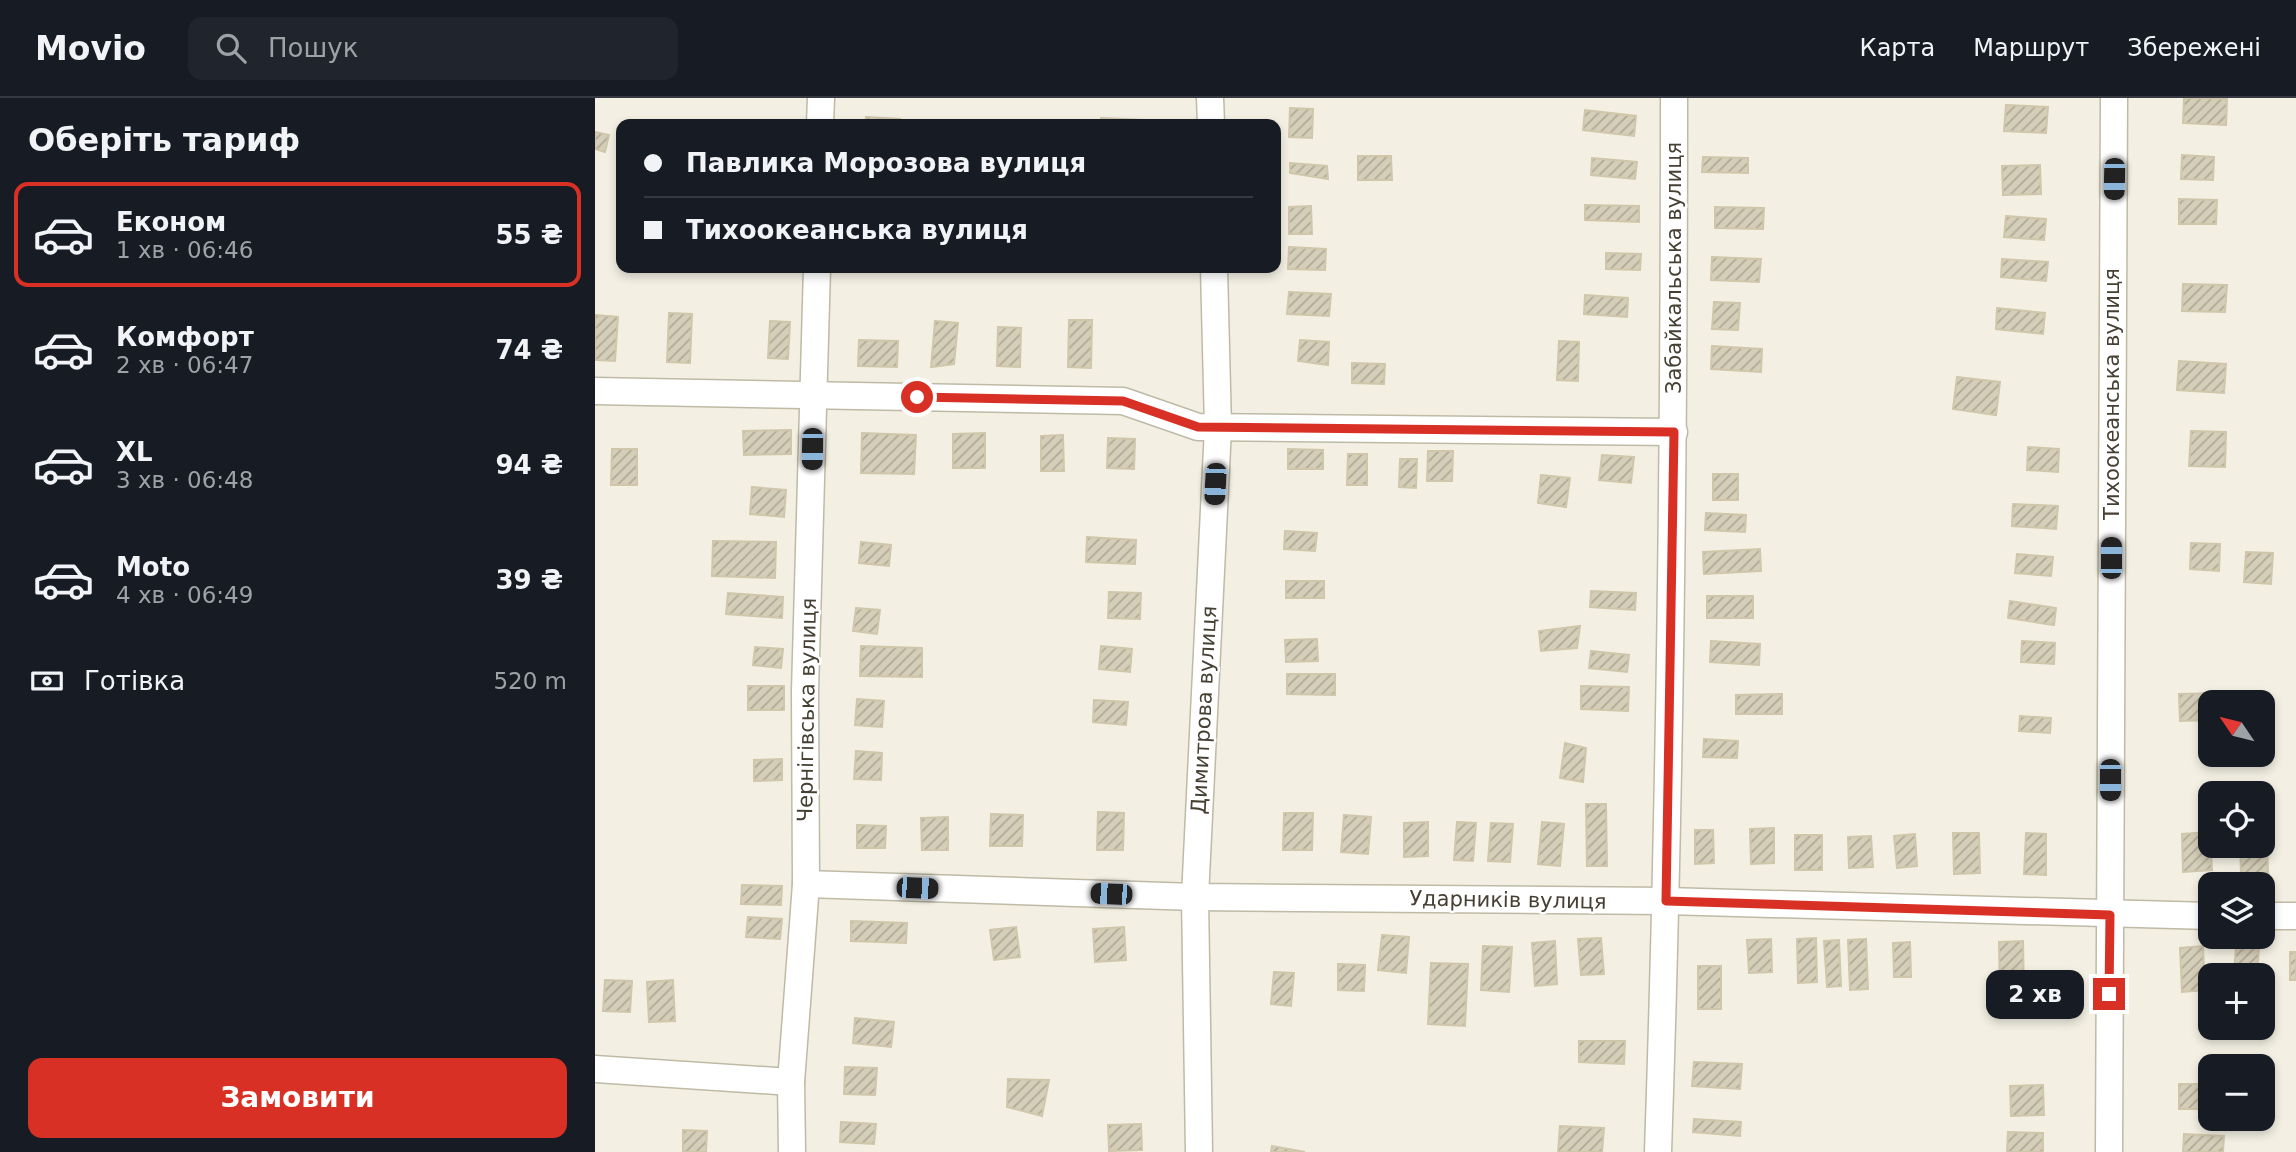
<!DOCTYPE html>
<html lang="uk">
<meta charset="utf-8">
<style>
:root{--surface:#171b24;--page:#20242c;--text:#f1f3f6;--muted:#9ea1a6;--line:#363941;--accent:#d93025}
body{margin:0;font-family:"DejaVu Sans",sans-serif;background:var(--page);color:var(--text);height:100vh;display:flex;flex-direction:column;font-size:26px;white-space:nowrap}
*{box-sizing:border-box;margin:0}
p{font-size:23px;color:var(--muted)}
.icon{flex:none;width:38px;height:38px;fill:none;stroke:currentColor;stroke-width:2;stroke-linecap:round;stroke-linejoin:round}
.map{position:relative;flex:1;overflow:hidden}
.side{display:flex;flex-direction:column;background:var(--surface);width:595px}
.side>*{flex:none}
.guide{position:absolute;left:21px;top:21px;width:665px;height:154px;border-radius:14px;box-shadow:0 4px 10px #0003;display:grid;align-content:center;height:154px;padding:0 28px;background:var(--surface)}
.needle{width:46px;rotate:305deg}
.buttons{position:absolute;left:1603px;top:592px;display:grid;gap:14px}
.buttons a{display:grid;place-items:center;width:77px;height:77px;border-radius:14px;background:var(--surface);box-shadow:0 4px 10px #0003;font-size:35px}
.end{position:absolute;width:32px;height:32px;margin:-16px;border:9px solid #d93025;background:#fff;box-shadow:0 0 0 4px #fff}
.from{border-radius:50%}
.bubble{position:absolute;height:49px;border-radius:14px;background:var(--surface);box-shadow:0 4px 10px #0003;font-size:23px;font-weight:700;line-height:49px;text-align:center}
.car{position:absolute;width:21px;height:42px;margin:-21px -10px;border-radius:9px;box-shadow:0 0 5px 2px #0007;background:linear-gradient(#222 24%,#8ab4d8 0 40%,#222 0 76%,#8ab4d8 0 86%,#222 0)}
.guide b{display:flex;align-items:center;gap:24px;height:66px;font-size:26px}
.guide b+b{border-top:2px solid var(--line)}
.guide i{width:18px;height:18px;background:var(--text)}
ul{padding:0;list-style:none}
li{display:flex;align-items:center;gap:21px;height:105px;margin:0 14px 10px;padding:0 14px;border:4px solid transparent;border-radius:14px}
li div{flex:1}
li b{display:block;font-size:26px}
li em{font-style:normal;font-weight:700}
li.on{border-color:var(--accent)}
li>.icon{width:63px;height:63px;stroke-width:1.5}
h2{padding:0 28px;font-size:32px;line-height:84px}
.pay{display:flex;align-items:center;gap:18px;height:77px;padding:0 28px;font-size:26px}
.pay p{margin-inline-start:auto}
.primary-button{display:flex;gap:14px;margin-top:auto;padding:14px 28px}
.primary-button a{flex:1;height:80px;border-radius:14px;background:var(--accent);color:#fff;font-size:28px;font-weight:700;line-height:80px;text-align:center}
header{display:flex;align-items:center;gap:42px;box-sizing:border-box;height:98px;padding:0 35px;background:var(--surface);border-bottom:2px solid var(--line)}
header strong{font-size:33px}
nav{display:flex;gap:38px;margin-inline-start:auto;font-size:24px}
.search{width:490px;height:63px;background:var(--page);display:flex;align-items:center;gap:18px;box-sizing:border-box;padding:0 24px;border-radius:14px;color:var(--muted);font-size:26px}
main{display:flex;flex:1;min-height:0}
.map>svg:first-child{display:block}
.building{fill:url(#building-hatch);stroke:#d0c7ab;stroke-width:2}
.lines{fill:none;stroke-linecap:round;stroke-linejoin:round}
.minor-casing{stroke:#bebaa5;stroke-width:29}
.minor{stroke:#fff;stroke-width:26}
.route{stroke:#d93025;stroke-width:9}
.labels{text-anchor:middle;stroke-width:5;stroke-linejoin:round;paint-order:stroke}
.street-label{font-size:21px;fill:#454033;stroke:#fff}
</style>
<header>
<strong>Movio</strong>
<div class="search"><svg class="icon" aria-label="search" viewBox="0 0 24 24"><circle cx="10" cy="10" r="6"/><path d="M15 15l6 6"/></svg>Пошук</div>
<nav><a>Карта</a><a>Маршрут</a><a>Збережені</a></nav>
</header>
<main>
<section class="side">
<h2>Оберіть тариф</h2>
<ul>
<li class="on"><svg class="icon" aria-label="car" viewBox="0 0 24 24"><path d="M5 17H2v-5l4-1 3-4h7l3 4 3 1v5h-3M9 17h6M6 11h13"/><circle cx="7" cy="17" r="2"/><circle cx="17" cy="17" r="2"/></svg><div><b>Економ</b><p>1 хв · 06:46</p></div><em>55 ₴</em></li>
<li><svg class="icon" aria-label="car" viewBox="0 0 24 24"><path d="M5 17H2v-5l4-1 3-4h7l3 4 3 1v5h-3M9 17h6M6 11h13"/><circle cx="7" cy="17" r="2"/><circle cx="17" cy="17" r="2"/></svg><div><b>Комфорт</b><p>2 хв · 06:47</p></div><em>74 ₴</em></li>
<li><svg class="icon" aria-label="car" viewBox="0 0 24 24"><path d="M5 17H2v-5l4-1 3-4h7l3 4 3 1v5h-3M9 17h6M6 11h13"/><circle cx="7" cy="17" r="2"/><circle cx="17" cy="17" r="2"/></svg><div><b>XL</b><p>3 хв · 06:48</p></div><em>94 ₴</em></li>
<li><svg class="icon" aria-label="car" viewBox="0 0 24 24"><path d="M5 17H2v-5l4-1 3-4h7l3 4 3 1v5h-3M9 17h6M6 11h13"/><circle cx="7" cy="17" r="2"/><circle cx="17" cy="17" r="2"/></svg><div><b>Moto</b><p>4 хв · 06:49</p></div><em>39 ₴</em></li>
</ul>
<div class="pay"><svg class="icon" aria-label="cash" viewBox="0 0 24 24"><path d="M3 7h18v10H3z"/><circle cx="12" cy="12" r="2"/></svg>Готівка<p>520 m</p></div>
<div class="primary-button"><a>Замовити</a></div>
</section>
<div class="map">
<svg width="1701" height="1054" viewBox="0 0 1701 1054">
<defs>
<pattern id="building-hatch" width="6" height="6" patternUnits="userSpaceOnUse" patternTransform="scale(1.75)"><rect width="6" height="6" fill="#d5ceb8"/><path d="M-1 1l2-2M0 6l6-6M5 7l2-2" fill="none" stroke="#afa996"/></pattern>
</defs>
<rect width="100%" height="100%" fill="#f3f0e3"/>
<g class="building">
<path d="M 1589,0 L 1632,1 L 1631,27 L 1588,25 Z"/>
<path d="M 1411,7 L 1453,9 L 1451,35 L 1409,33 Z"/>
<path d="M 695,10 L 718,11 L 717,40 L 694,39 Z"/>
<path d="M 990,12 L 1041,18 L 1039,38 L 988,32 Z"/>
<path d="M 271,19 L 305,21 L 305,26 L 270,26 Z"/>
<path d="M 506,20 L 548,22 L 547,26 L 506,26 Z"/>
<path d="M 0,34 L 14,37 L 10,54 L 0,51 Z"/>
<path d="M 1587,57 L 1619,59 L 1618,82 L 1586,81 Z"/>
<path d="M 763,58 L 796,58 L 797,82 L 763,82 Z"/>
<path d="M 1108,59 L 1153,60 L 1153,75 L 1107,74 Z"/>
<path d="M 997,60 L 1042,64 L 1040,81 L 996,77 Z"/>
<path d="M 695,65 L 732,68 L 733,81 L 695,75 Z"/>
<path d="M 1445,67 L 1446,96 L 1408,97 L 1407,68 Z"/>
<path d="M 1584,101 L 1622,102 L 1621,126 L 1584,126 Z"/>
<path d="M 990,107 L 1044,108 L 1044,124 L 990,122 Z"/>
<path d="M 716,108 L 717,136 L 694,136 L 694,109 Z"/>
<path d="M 1120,109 L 1169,110 L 1168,131 L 1120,130 Z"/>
<path d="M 1411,118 L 1451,121 L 1449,142 L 1409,139 Z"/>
<path d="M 694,149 L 731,151 L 730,172 L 693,171 Z"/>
<path d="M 1011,155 L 1046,156 L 1045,172 L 1011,171 Z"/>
<path d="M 1117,159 L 1166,161 L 1164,184 L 1116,182 Z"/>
<path d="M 1407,161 L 1453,164 L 1451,183 L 1406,179 Z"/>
<path d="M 1588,186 L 1632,187 L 1630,214 L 1587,213 Z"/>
<path d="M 694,194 L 736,196 L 734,218 L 692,216 Z"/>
<path d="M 990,197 L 1033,200 L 1032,219 L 989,216 Z"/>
<path d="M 1119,204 L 1145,205 L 1143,232 L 1117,231 Z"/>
<path d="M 1402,210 L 1450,215 L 1448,236 L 1401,231 Z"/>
<path d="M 74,215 L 97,216 L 95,265 L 72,264 Z"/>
<path d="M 0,217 L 23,219 L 20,263 L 0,262 Z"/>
<path d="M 474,222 L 497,222 L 496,270 L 473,269 Z"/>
<path d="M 175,223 L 195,224 L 193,261 L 173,260 Z"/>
<path d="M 340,223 L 363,225 L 359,266 L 336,269 Z"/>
<path d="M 403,229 L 426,230 L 425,269 L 402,268 Z"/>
<path d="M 264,242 L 303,243 L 302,269 L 263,268 Z"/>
<path d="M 705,242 L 734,244 L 733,267 L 703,263 Z"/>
<path d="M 964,243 L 984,244 L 983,283 L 962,282 Z"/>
<path d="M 1117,248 L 1167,251 L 1166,274 L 1116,271 Z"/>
<path d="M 1584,263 L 1631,266 L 1629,295 L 1582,292 Z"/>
<path d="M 757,265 L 790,266 L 789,286 L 757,285 Z"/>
<path d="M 1362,279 L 1405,284 L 1401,317 L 1358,311 Z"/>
<path d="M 196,332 L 196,356 L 149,357 L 148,333 Z"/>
<path d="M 1596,333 L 1631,334 L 1630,369 L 1594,368 Z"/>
<path d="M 267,335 L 321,337 L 319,376 L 266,375 Z"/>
<path d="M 390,335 L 390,370 L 358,370 L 358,336 Z"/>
<path d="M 468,337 L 469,373 L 446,373 L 446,338 Z"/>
<path d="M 513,340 L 540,341 L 539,371 L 512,370 Z"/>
<path d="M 1433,349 L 1464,351 L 1463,374 L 1432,372 Z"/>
<path d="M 17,351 L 42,351 L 42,387 L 16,387 Z"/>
<path d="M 693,351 L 728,352 L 728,371 L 693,371 Z"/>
<path d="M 833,353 L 858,353 L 857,383 L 832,383 Z"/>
<path d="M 753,356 L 772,356 L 772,387 L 752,387 Z"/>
<path d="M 1007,357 L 1039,359 L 1036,385 L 1004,382 Z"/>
<path d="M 805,361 L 822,361 L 821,390 L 804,389 Z"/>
<rect x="1118" y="376" width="25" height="26"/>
<path d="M 946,377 L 975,380 L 971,409 L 943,405 Z"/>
<path d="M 157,389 L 191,392 L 189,419 L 155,416 Z"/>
<path d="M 1418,406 L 1463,408 L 1461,431 L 1417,428 Z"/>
<path d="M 1111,415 L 1151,417 L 1150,434 L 1110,432 Z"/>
<path d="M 690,433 L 722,435 L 720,453 L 689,451 Z"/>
<path d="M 492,439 L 541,442 L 540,466 L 491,464 Z"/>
<path d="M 118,443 L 181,444 L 180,480 L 117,478 Z"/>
<path d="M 266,444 L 296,447 L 294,468 L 264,465 Z"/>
<path d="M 1596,445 L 1625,446 L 1624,473 L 1595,471 Z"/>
<path d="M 1165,451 L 1166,473 L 1109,476 L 1108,454 Z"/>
<path d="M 1651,454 L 1678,455 L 1676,486 L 1649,484 Z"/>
<path d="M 1422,456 L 1458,459 L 1456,478 L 1420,475 Z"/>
<rect x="691" y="483" width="38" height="17"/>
<path d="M 996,493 L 1041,495 L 1040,512 L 995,509 Z"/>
<path d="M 514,494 L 546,495 L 545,521 L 513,520 Z"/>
<path d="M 133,495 L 188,499 L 187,520 L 131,516 Z"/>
<rect x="1112" y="498" width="46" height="22"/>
<path d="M 1415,503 L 1461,510 L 1459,527 L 1413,520 Z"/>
<path d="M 261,510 L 285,512 L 282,536 L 258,533 Z"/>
<path d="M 985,528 L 982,550 L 946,553 L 944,533 Z"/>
<path d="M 722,541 L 723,563 L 691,564 L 690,542 Z"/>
<path d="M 1116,543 L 1165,546 L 1164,567 L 1115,564 Z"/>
<path d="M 1427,543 L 1460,545 L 1459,566 L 1426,564 Z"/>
<path d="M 266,548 L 327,550 L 327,579 L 265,578 Z"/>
<path d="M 506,548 L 537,551 L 535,574 L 504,571 Z"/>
<path d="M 160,549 L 188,551 L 186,570 L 158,567 Z"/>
<path d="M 996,553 L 1034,557 L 1032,574 L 994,570 Z"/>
<path d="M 692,576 L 740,576 L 740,597 L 692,596 Z"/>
<rect x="153" y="588" width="36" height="24"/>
<path d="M 986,588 L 1034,589 L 1033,613 L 986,611 Z"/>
<path d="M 1625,595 L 1626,604 L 1615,604 L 1615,622 L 1585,623 L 1584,596 Z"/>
<path d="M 1187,596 L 1187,616 L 1141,616 L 1141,597 Z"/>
<path d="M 262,601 L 289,603 L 287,629 L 260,627 Z"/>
<path d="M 499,602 L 533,604 L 531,627 L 498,624 Z"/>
<path d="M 1425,618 L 1456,620 L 1455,635 L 1424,633 Z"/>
<path d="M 1109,641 L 1143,643 L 1142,660 L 1108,659 Z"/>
<path d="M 970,645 L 991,650 L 988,684 L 965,680 Z"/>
<path d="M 261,653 L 287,655 L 286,682 L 259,681 Z"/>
<path d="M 187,661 L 187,682 L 159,683 L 159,662 Z"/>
<path d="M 991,706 L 1011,706 L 1012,768 L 992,768 Z"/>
<path d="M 503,714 L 529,715 L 528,752 L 502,752 Z"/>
<path d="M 689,715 L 718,715 L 717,752 L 688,752 Z"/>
<path d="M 396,716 L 428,717 L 427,748 L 395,748 Z"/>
<path d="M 749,717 L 776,719 L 773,756 L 746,754 Z"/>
<path d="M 353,719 L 353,752 L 327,752 L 326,720 Z"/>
<path d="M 833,724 L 833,758 L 809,759 L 809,725 Z"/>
<path d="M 862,724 L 881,725 L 878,763 L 859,762 Z"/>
<path d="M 947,724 L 969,726 L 965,768 L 943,766 Z"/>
<path d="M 896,725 L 918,726 L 915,764 L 893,763 Z"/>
<path d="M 262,727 L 291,728 L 290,750 L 262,750 Z"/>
<path d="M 1179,730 L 1179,765 L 1156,766 L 1155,731 Z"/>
<path d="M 1100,732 L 1118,732 L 1119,765 L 1100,766 Z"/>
<path d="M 1615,734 L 1617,772 L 1588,774 L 1587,736 Z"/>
<path d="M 1358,735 L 1384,735 L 1385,775 L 1359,776 Z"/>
<path d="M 1431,735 L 1451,736 L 1451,777 L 1429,776 Z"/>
<path d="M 1320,736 L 1322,768 L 1302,770 L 1299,738 Z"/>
<rect x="1200" y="737" width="27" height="35"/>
<path d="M 1276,738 L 1278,769 L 1254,770 L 1253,739 Z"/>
<path d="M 1668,738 L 1672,738 L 1673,775 L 1646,776 L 1645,747 L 1668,747 Z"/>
<path d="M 147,787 L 187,788 L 186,807 L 146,806 Z"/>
<path d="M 153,819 L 187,821 L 185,841 L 151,839 Z"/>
<path d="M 256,823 L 312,825 L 311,845 L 256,843 Z"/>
<path d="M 421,829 L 425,859 L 399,862 L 395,832 Z"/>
<path d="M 529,829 L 531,862 L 500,864 L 498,831 Z"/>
<path d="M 787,837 L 814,839 L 811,875 L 783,872 Z"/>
<path d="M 1006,840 L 1009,876 L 986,877 L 983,841 Z"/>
<path d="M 1221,840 L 1222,884 L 1203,885 L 1202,841 Z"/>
<path d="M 1176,841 L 1177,874 L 1154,875 L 1152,842 Z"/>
<path d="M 1271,841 L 1273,891 L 1255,892 L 1253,842 Z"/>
<path d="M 1244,842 L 1246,888 L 1232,889 L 1229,843 Z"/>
<path d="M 960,843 L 962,886 L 940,888 L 937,845 Z"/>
<path d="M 1428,843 L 1429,896 L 1405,896 L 1404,844 Z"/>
<path d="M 1315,844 L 1316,879 L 1299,879 L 1298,845 Z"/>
<path d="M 888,848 L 917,849 L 914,894 L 886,892 Z"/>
<path d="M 1608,848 L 1610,892 L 1587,894 L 1585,850 Z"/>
<path d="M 1641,848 L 1664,849 L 1662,877 L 1639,877 Z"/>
<rect x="1695" y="854" width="6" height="28"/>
<path d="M 836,865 L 873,866 L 870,928 L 833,926 Z"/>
<path d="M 743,866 L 770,867 L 769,893 L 743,892 Z"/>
<rect x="1103" y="868" width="23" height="43"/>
<path d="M 679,874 L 699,875 L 696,908 L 676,906 Z"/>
<path d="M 10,882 L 37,883 L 35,914 L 8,913 Z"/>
<path d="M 78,882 L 80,923 L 54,924 L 52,884 Z"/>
<path d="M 260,920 L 299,924 L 296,949 L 258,945 Z"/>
<path d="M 984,943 L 1030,943 L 1029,966 L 984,964 Z"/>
<path d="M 1099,964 L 1147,966 L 1145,991 L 1097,988 Z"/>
<path d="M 250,969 L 282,970 L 280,997 L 249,996 Z"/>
<path d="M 413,981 L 454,982 L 447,1018 L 412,1009 Z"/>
<rect x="1584" y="986" width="31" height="25"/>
<path d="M 1448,987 L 1449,1017 L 1416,1018 L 1415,988 Z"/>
<path d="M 1099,1021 L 1146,1024 L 1145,1038 L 1098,1034 Z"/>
<path d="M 246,1024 L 281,1026 L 279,1046 L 245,1044 Z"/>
<path d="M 546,1026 L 547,1052 L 514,1053 L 513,1027 Z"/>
<path d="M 965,1028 L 1009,1030 L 1007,1054 L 963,1054 Z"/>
<path d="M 88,1032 L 112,1033 L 111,1054 L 88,1054 Z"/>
<path d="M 1413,1034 L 1448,1035 L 1448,1054 L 1412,1054 Z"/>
<path d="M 1589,1036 L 1629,1038 L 1628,1054 L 1588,1054 Z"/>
<path d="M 677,1048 L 710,1054 L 676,1054 Z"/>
</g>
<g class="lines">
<g class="minor-casing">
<g id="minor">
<path d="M 615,0 L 616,26"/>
<path d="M 225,26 L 226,0"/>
<path d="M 0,293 L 528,303 L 603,329 L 1079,334"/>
<path d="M 211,786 L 600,799 L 1071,803 L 1615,818"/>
<path d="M 1668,818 L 1701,818"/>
<path d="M 0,971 L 196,984"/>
<path d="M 197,1054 L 196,984 L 211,786 L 210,593 L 222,170"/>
<path d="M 604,1054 L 600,799 L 623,330 L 619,170"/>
<path d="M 1063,1054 C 1075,703 1079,352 1079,0"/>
<path d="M 1514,1054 L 1519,0"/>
</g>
</g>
<use href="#minor" class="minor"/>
</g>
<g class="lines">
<path class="route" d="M 322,299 L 528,303 L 603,329 L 1079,334 L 1071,803 L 1515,817 L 1514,896"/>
</g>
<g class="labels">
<g class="street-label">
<text transform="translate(1079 170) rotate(-90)" y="7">Забайкальська вулиця</text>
<text transform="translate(1517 296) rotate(-90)" y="7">Тихоокеанська вулиця</text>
<text transform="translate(212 612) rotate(-89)" y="7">Чернігівська вулиця</text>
<text transform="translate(609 612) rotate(-87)" y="7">Димитрова вулиця</text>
<text transform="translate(913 802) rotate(1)" y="7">Ударників вулиця</text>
</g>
</g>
</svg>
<div class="buttons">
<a><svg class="needle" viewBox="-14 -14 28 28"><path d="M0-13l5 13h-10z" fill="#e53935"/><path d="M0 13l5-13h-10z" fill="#9ea1a6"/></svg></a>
<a><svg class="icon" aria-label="locate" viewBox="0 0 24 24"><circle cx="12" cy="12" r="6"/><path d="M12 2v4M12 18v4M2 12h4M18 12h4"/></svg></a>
<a><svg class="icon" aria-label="layers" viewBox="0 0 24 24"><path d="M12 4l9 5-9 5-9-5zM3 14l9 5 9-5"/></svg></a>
<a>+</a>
<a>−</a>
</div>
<i class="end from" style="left:322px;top:299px"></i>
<i class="end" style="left:1514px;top:896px"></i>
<div class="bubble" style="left:1391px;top:872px;width:98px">2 хв</div>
<i class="car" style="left:1519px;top:81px;rotate:181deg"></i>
<i class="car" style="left:217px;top:351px;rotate:181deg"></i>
<i class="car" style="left:620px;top:386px;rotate:183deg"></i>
<i class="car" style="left:1516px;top:460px;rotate:0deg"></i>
<i class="car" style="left:1515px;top:682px;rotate:180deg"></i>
<i class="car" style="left:322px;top:790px;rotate:92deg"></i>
<i class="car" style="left:516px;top:796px;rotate:272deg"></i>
<div class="guide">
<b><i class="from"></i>Павлика Морозова вулиця</b>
<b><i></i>Тихоокеанська вулиця</b>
</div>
</div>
</main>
